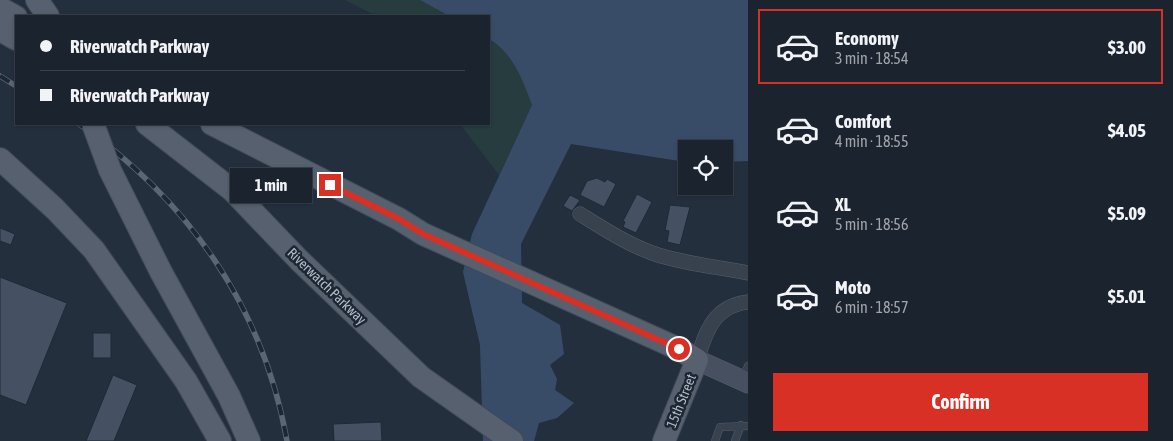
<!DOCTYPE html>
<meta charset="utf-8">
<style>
:root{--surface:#1b232e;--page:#242b36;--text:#f1f3f6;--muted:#a0a4aa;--line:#39404a;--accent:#d93025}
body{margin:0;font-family:"Asap Condensed",sans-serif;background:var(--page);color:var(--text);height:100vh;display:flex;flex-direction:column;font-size:19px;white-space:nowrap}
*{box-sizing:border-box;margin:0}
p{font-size:16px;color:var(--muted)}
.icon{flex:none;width:28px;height:28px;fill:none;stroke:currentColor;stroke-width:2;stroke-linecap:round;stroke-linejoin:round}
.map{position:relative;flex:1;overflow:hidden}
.sheet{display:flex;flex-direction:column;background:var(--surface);width:425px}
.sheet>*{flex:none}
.guide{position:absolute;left:15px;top:15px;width:475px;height:110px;border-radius:0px;box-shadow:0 1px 4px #0004,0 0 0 1px var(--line);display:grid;align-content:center;height:110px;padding:0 25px;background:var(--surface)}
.controls{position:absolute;left:678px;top:140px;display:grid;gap:10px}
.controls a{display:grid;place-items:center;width:55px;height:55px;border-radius:0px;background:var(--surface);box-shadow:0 1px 4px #0004,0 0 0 1px var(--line);font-size:25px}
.end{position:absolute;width:22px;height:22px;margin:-11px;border:6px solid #d93025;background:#fff;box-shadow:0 0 0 2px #fff}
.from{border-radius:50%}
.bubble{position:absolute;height:35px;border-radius:0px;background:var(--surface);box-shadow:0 1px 4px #0004,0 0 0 1px var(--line);font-size:16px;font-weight:700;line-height:35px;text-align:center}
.guide b{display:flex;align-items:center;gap:18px;height:48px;font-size:19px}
.guide b+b{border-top:1px solid var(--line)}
.guide i{width:12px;height:12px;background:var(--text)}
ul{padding:9px 0 0;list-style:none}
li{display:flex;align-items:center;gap:15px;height:75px;margin:0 10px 8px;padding:0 15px;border:2px solid transparent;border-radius:0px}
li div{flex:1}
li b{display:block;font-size:19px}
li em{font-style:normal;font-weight:700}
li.active{border-color:var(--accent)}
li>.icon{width:45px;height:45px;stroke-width:1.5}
.primary-button{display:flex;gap:10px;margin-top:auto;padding:10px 25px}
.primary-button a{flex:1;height:58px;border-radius:0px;background:var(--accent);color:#fff;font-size:20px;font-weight:700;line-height:58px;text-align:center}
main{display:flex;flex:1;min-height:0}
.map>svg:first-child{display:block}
.green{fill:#263c3f}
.water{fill:#394c67}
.building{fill:#455162;stroke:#1f2835}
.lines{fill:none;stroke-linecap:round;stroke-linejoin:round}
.lane-casing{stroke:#565f6c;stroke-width:8}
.street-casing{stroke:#565f6c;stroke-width:15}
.secondary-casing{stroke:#565f6c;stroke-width:21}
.primary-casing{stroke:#414a57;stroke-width:24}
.lane{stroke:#38414e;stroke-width:7}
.street{stroke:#38414e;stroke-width:14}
.secondary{stroke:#465061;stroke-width:20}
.primary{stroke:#56606e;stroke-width:22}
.rail-casing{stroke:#5a6575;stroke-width:5.5}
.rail{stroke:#1d2633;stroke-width:4;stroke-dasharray:11;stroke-linecap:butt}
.primary-bridge-casing{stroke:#414a57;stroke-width:24;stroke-linecap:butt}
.primary-bridge{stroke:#56606e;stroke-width:22}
.route{stroke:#d93025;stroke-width:6}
.labels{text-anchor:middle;stroke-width:5;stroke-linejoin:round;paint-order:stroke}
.street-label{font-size:14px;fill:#b4bcc9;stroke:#1d2633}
</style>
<main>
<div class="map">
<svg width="748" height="441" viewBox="0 0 748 441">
<rect width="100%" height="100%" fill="#242f3e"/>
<g class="green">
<path d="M 345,0 L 420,0 L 449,16 L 376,16 Z"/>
<path d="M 489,39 C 513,53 522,79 532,105 L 499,175 L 460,124 L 489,124 Z"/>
</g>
<path class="water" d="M 420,0 L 748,0 L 748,161 L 724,162 L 724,149 L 686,149 L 686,162 L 571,144 L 521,244 L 522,303 L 560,325 L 564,354 L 550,365 L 557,379 L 555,390 L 574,403 L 557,418 L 539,423 L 534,441 L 483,441 L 480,345 L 463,272 L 472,234 L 532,105 C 522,79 513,53 489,39 L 489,16 L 449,16 Z"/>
<g class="building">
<path d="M 597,178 L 605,182 L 607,179 L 616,184 L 604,207 L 580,195 L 587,181 Z"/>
<path d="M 637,194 L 652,202 L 636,233 L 623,227 L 625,222 L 623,221 Z"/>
<path d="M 570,195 L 580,200 L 572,211 L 563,206 Z"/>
<path d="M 670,205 L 690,207 L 680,245 L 667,242 L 669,231 L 665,230 Z"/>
<path d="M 0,228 L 15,234 L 11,245 L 0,241 Z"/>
<path d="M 0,277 L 67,303 L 26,405 L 0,395 Z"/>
<rect x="93" y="333" width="18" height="25"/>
<path d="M 113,375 L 137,385 L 114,441 L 86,441 Z"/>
<path d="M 381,422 L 382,441 L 334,441 L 333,424 Z"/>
</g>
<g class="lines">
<g class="lane-casing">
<g id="lane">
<path d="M 743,378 L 748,366"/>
<path d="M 715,441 L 720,427 L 748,426"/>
<path d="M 735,441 L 741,425"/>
</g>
</g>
<g class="street-casing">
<g id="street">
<path d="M 580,214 C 604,229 630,246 658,255 C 687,264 718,267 748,273"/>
<path d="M 697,360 C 706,331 714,306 748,302"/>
</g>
</g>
<g class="secondary-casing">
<path id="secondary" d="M 697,360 L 748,383"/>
</g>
<g class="primary-casing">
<g id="primary">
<path d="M 37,0 L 48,16"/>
<path d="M 0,8 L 16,17"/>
<path d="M 0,30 L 16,39"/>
<path d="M 147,124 L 232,190 L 299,260 L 421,377 L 512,441"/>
<path d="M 212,124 L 399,219 L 423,234 L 679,349 L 697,360 L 664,441"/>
<path d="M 0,159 L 55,209 L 94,250 L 186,381 L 220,441"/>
<path d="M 110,170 L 161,272 L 229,396 L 249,441"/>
</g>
</g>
<use href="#lane" class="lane"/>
<use href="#street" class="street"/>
<use href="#secondary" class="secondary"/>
<use href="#primary" class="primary"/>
<g class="rail-casing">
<g id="rail">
<path d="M 0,76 L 16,86"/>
<path d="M 79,124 C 189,201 263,307 287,441"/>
</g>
</g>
<use href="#rail" class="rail"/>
<g class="primary-bridge-casing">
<path id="primary-bridge" d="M 93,124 L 110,170"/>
</g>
<use href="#primary-bridge" class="primary-bridge"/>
</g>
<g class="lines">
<path class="route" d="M 330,185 L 399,219 L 423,234 L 679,349"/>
</g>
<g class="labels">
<g class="street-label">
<text transform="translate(327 286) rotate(44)" y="5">Riverwatch Parkway</text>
<text transform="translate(681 401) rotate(-68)" y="5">15th Street</text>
</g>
</g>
</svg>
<div class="controls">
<a><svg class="icon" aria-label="locate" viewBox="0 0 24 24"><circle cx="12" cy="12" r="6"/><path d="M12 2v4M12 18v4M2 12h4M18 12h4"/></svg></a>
</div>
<i class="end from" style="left:679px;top:349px"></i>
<i class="end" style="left:330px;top:185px"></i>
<div class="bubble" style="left:230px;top:168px;width:82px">1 min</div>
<div class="guide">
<b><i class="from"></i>Riverwatch Parkway</b>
<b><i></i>Riverwatch Parkway</b>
</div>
</div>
<section class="sheet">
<ul>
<li class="active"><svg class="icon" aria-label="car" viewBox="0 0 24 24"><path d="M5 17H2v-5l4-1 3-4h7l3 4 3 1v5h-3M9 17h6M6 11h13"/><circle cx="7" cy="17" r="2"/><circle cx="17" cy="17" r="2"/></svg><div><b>Economy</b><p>3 min · 18:54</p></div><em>$3.00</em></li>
<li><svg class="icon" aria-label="car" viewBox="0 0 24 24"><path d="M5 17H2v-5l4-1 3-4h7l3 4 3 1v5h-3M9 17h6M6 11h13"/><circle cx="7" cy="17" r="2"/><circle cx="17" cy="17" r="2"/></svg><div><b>Comfort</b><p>4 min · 18:55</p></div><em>$4.05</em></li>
<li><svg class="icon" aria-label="car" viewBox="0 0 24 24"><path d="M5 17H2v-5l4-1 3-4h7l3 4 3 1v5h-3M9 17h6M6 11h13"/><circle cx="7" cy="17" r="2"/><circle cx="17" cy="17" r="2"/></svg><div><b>XL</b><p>5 min · 18:56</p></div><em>$5.09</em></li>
<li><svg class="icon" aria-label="car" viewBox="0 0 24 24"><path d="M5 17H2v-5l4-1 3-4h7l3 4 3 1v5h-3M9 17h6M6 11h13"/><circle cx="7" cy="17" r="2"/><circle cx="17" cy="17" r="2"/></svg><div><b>Moto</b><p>6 min · 18:57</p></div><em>$5.01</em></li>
</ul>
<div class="primary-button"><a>Confirm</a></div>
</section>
</main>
